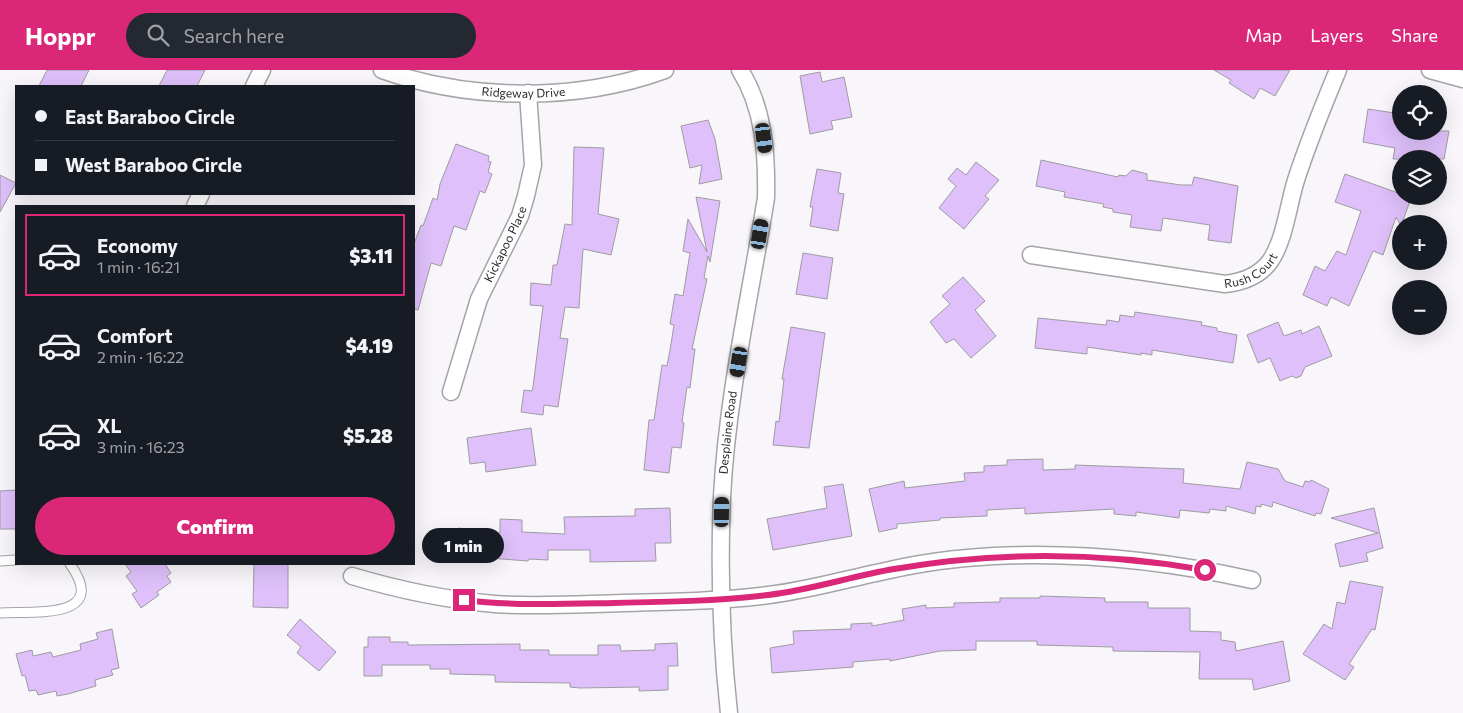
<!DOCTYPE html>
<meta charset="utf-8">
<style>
:root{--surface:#171b24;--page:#242831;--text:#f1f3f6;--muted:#9ea1a6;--line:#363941;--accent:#db2777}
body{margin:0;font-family:Commissioner,sans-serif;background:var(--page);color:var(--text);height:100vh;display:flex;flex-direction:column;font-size:19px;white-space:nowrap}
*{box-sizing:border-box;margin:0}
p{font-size:16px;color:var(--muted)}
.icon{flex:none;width:28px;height:28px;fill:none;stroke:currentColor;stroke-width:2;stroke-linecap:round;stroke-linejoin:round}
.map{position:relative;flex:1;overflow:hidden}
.drawer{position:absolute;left:15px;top:135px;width:400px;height:360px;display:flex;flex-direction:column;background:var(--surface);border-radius:0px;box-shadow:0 5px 20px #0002}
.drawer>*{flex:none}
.hud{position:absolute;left:15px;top:15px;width:400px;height:110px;border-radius:0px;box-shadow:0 5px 20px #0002;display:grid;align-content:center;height:110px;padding:0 20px;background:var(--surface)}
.controls{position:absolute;left:1392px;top:15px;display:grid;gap:10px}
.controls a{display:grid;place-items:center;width:55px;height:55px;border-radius:50%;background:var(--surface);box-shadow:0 5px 20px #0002;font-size:25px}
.end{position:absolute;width:22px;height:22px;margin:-11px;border:6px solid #db2777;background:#fff;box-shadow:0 0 0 2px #fff}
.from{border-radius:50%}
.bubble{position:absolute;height:35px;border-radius:18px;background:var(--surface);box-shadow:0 5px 20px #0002;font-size:16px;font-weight:800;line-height:35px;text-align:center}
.car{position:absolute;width:15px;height:30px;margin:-15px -8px;border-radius:6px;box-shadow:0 0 4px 1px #0007;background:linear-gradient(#222 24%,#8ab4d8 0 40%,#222 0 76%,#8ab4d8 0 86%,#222 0)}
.hud b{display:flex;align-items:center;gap:18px;height:48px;font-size:19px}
.hud b+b{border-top:1px solid var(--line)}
.hud i{width:12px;height:12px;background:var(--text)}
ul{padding:9px 0 0;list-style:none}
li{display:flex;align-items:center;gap:15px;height:82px;margin:0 10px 8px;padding:0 10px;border:2px solid transparent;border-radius:0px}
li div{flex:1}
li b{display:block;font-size:19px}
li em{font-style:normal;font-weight:800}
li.current{border-color:var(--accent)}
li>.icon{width:45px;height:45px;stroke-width:1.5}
.primary-button{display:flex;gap:10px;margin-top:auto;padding:10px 20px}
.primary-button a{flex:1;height:58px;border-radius:30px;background:var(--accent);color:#fff;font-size:20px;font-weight:800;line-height:58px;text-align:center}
header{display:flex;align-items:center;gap:30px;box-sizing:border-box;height:70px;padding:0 25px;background:var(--accent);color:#fff}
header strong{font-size:24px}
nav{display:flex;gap:28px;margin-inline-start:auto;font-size:18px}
.search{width:350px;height:45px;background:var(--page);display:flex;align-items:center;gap:12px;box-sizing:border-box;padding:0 18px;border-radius:28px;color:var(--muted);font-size:19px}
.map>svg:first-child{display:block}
.building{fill:#dfc0fa;stroke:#9e9ca0}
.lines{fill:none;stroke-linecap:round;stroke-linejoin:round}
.lane-casing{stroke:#a6a4a7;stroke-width:11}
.street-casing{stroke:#a6a4a7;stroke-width:19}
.lane{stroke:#fff;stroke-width:9}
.street{stroke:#fff;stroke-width:16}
.route{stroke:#db2777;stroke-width:6}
.labels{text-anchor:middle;stroke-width:4;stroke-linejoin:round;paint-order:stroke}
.street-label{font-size:12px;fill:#29292a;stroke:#f8f6fa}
</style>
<header>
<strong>Hoppr</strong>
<div class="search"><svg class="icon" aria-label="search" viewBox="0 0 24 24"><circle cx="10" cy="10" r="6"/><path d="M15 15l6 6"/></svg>Search here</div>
<nav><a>Map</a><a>Layers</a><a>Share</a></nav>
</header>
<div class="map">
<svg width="1463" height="643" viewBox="0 0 1463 643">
<rect width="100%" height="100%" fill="#f8f6fa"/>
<g class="building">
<path d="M 47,0 L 89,0 L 81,16 L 39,16 Z"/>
<path d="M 167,0 L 205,0 L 197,16 L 159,16 Z"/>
<path d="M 1214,0 L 1290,0 L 1275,26 L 1260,18 L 1254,29 L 1229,13 L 1231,10 Z"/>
<path d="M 820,2 L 822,12 L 844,7 L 852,47 L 831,51 L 833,59 L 810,64 L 800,6 Z"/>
<path d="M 1368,39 L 1401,44 L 1401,61 L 1449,61 L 1444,89 L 1393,89 L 1395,78 L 1363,72 Z"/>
<path d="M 708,50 L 715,69 L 722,109 L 699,114 L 702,95 L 690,98 L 681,56 Z"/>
<path d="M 456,74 L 489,86 L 488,91 L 491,92 L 488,102 L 492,104 L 485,123 L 480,121 L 466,160 L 454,156 L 441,196 L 431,193 L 418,240 L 414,239 L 414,174 L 421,155 L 423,156 L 433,128 L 437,130 L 440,114 Z"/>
<path d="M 574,77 L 604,78 L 598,144 L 619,149 L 611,185 L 583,179 L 579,238 L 565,237 L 560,268 L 568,269 L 558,337 L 544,335 L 543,345 L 521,342 L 524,320 L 532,321 L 533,317 L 543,236 L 530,235 L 531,213 L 551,215 L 553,195 L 557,195 L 565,154 L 572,155 Z"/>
<path d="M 1041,90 L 1118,107 L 1119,105 L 1126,106 L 1132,100 L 1147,104 L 1147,110 L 1181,115 L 1192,115 L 1194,107 L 1238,116 L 1231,173 L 1208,170 L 1210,155 L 1163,148 L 1161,161 L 1130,157 L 1132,145 L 1113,142 L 1113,139 L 1103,137 L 1104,134 L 1064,127 L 1065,122 L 1036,116 Z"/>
<path d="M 976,92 L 999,110 L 985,126 L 989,129 L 964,159 L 939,138 L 956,116 L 948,109 L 957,98 L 966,105 Z"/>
<path d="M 817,99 L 841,103 L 838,123 L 844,124 L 838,161 L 810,156 L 813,137 L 810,137 Z"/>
<path d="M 1345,104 L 1401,124 L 1401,126 L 1411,128 L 1401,156 L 1396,147 L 1383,185 L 1373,181 L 1349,236 L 1331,227 L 1327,236 L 1303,225 L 1315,196 L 1325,201 L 1337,181 L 1346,185 L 1361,141 L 1335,132 Z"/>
<path d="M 0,105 L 16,113 L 0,142 Z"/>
<path d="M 696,127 L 720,131 L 710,192 L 708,186 L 704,208 L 707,209 L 692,279 L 695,279 L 690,318 L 687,317 L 682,352 L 684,353 L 681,378 L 672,377 L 669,403 L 644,400 L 649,350 L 654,350 L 662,295 L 667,296 L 670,280 L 674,255 L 670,254 L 675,224 L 683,226 L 690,183 L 683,181 L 688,149 L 707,182 Z"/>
<path d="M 803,183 L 833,188 L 827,229 L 796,224 Z"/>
<path d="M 963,207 L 985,231 L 975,240 L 996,266 L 971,288 L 954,269 L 946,273 L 930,252 L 950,234 L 942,226 Z"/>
<path d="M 1135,242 L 1202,252 L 1201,255 L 1217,258 L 1217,261 L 1237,265 L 1233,293 L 1152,280 L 1152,285 L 1141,283 L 1141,285 L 1087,277 L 1087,284 L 1035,278 L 1038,248 L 1106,255 L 1107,250 L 1119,252 L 1120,245 L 1134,247 Z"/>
<path d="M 1278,252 L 1284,266 L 1301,260 L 1302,264 L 1319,256 L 1332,286 L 1305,297 L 1301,306 L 1296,308 L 1292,306 L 1280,311 L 1270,288 L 1258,293 L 1247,265 Z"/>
<path d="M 791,257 L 825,263 L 809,378 L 773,375 L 776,351 L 779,352 L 784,309 L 782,309 Z"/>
<path d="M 531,358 L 536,395 L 486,402 L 485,392 L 470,394 L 467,368 Z"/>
<path d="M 1043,389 L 1043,400 L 1075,399 L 1075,395 L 1184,399 L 1183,413 L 1240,419 L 1247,392 L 1278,399 L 1285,411 L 1303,417 L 1305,411 L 1310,412 L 1311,410 L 1329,419 L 1321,444 L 1316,443 L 1315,446 L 1273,432 L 1272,437 L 1261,434 L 1261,437 L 1256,436 L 1255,444 L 1226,436 L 1226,441 L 1210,439 L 1209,443 L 1180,440 L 1179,448 L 1136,442 L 1136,446 L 1114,444 L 1114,439 L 1025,444 L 1025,438 L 987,440 L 987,446 L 940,448 L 940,450 L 897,454 L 897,458 L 879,462 L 869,419 L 904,411 L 905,418 L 965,411 L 964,403 L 984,402 L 984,396 L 1007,395 L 1007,390 Z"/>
<path d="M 843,414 L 852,466 L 773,480 L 767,449 L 827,438 L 824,417 Z"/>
<path d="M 16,420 L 16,459 L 0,459 L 0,421 Z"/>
<path d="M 670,438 L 671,473 L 655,473 L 656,491 L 590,492 L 590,480 L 548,480 L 548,490 L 529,489 L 528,491 L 463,486 L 463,489 L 434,485 L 437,460 L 454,462 L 458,461 L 458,458 L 500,463 L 500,449 L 522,450 L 522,462 L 565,464 L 564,447 L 635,446 L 635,439 Z"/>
<path d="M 1374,438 L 1383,478 L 1366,483 L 1368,491 L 1340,497 L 1335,474 L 1378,463 L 1331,448 Z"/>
<path d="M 125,494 L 165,494 L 171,503 L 167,506 L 171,512 L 157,522 L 159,525 L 141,538 L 132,524 L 137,521 L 126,506 L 131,502 Z"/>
<path d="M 254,494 L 288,494 L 288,538 L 253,537 Z"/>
<path d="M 1350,511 L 1383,517 L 1375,560 L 1372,559 L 1349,594 L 1354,597 L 1345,610 L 1303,584 L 1324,554 L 1332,559 L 1337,532 L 1345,534 Z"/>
<path d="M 1040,526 L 1105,528 L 1105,532 L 1148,532 L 1148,538 L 1190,538 L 1190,561 L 1221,562 L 1221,570 L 1235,572 L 1236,581 L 1283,571 L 1290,611 L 1254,620 L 1252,609 L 1199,609 L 1200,582 L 1113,581 L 1113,577 L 1037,575 L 1037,571 L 976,571 L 976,580 L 940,581 L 890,591 L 890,589 L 853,592 L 853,597 L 772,603 L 770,578 L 794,574 L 793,561 L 851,559 L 851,554 L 872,553 L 872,556 L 904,550 L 902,539 L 926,535 L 926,538 L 954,537 L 954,533 L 1000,532 L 1000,528 L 1040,528 Z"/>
<path d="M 300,549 L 336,582 L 319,601 L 297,583 L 301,577 L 287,565 Z"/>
<path d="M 112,559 L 119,598 L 111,600 L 113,605 L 95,610 L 96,616 L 68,624 L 57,626 L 56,621 L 38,625 L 36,620 L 29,621 L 25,605 L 22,606 L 16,584 L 32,580 L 33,586 L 51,582 L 53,587 L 81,580 L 80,574 L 98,569 L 96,563 Z"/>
<path d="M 368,567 L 390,567 L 390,572 L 408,572 L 408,575 L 520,574 L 520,580 L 549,580 L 549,585 L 598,585 L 598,575 L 620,575 L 621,581 L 655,580 L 655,574 L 677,573 L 678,596 L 668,596 L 668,620 L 639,621 L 639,617 L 580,618 L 570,617 L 570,613 L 495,612 L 495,605 L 450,604 L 450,599 L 430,599 L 430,595 L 382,595 L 382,606 L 364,606 L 364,577 L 368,577 Z"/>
</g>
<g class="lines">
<g class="lane-casing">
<g id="lane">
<path d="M 0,491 L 16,490"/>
<path d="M 0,543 C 34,541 110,550 70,494"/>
</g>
</g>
<g class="street-casing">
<g id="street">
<path id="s1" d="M 382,0 C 470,31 577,32 665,0"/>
<path d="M 1430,0 L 1463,9"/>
<path d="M 254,16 L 262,0"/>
<path d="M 195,136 L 201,124"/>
<path id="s2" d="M 1031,185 L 1225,214 C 1243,212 1260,206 1271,190 C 1285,168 1288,136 1296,110 C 1308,73 1323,36 1338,0"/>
<path id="s3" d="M 451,322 L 479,229 L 520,146 L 526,126 L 533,95 L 528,23"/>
<path d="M 352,506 C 399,520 446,530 495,534 C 538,537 581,534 623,533 C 672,532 721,531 769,525 C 810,520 850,508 890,500 C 924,492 959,488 994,486 C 1081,482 1167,491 1252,510"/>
<path id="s4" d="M 729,643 C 721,571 719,500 722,427 C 727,327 750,227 766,128 C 767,84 764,38 740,0"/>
</g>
</g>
<use href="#lane" class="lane"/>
<use href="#street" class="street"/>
</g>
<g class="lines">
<path class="route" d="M 464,530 C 514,536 564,534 614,533 C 666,532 717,531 768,525 C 811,520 852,506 894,499 C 998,481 1101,482 1205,500"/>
</g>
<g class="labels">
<g class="street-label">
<text dy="4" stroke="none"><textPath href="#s1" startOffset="144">Ridgeway Drive</textPath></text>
<text dy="4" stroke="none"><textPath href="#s3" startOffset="158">Kickapoo Place</textPath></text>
<text dy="4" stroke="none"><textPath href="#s2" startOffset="226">Rush Court</textPath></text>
<text dy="4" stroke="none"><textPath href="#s4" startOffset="281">Desplaine Road</textPath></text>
</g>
</g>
</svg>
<div class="controls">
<a><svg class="icon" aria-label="locate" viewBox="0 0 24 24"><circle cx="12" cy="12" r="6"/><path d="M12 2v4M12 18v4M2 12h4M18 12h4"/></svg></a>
<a><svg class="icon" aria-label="layers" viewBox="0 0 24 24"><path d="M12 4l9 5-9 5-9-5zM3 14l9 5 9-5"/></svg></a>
<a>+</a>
<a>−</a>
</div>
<i class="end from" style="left:1205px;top:500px"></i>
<i class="end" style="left:464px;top:530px"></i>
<div class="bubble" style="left:422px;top:458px;width:82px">1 min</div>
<i class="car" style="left:764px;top:68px;rotate:173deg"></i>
<i class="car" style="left:760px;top:164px;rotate:9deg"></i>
<i class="car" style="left:739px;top:292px;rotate:189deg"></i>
<i class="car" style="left:722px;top:442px;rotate:1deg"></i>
<div class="hud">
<b><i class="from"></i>East Baraboo Circle</b>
<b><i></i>West Baraboo Circle</b>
</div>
<section class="drawer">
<ul>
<li class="current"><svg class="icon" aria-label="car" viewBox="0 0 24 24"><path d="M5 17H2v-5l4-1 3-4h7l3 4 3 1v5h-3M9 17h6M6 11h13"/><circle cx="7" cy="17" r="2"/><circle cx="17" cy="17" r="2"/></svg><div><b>Economy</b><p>1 min · 16:21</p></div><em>$3.11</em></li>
<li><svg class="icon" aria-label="car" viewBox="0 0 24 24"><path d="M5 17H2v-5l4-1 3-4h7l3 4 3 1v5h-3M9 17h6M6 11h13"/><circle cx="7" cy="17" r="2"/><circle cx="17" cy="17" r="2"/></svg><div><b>Comfort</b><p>2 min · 16:22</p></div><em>$4.19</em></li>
<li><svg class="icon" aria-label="car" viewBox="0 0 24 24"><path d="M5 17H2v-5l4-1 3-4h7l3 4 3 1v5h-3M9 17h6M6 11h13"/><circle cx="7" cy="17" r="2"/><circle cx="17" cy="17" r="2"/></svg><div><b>XL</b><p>3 min · 16:23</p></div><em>$5.28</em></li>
</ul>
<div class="primary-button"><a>Confirm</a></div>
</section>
</div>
